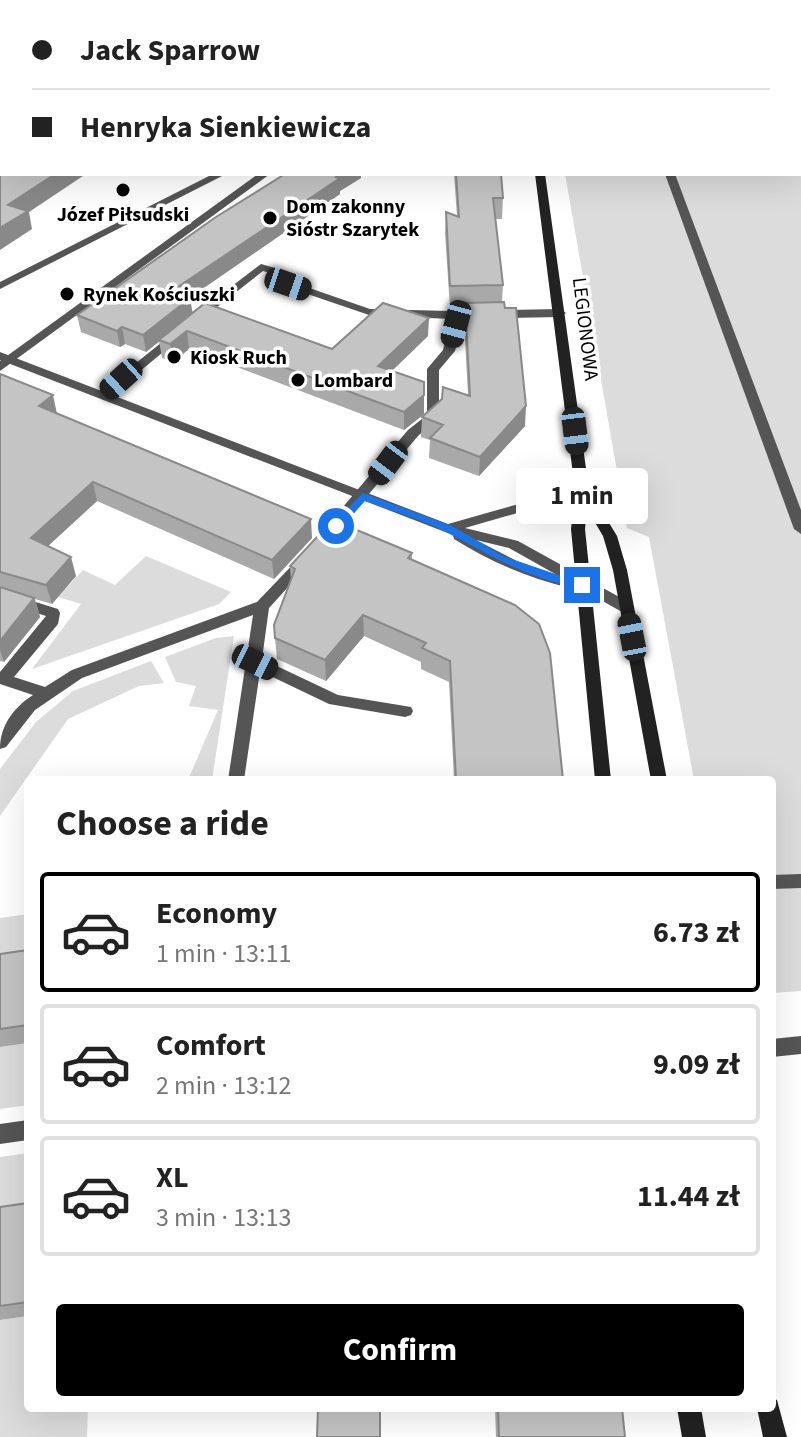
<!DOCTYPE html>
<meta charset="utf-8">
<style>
:root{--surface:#fff;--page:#f6f6f6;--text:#222;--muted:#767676;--line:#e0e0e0;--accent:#000}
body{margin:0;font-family:"Source Sans 3",sans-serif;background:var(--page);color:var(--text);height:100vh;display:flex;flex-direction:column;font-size:30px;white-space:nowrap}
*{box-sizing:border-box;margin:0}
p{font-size:26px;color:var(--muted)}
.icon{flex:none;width:44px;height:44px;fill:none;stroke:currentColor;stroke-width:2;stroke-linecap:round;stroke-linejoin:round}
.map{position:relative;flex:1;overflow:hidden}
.drawer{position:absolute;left:24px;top:776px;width:752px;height:636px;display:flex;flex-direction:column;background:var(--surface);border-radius:8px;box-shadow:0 8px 32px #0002}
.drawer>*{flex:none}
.hud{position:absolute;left:0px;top:0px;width:802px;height:176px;box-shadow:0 8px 32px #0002;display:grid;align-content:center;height:176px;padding:0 32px;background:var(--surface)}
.end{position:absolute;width:36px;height:36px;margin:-18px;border:10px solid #1a73e8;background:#fff;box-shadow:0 0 0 4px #fff}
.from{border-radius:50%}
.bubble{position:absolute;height:56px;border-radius:8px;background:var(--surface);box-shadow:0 8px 32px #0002;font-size:26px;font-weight:700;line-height:56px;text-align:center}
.car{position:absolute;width:24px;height:48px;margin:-24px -12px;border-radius:10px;box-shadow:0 0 6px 2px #0007;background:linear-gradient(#222 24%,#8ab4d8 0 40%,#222 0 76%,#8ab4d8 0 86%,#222 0)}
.hud b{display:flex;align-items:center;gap:28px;height:76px;font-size:30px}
.hud b+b{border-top:2px solid var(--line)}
.hud i{width:20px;height:20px;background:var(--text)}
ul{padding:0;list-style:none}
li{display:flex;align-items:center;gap:24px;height:120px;margin:0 16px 12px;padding:0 16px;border:4px solid var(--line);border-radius:8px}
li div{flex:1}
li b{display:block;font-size:30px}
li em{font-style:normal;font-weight:700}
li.on{border-color:var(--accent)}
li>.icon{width:72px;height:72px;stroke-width:1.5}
h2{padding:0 32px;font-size:36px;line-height:96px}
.cta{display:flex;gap:16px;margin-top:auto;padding:16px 32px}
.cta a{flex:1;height:92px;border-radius:8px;background:var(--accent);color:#fff;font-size:32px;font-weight:700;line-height:92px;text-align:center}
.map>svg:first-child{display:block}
.green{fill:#dcdcdc}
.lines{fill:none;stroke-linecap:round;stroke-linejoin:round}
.service{fill:#555;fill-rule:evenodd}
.pedestrian{fill:#555;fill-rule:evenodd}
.minor{fill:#555;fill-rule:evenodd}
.tertiary{fill:#555;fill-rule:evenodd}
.secondary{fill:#222;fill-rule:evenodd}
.wall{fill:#a9a9a9}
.shaded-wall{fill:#898989}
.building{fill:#c4c4c4;stroke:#898989;stroke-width:2}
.route{fill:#1a73e8}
.poi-dot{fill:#000;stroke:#fff;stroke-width:3}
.labels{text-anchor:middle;stroke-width:7;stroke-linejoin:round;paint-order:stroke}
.far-poi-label{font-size:20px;font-weight:bold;fill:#000;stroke:#fff;text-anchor:start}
.far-street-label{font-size:20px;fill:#000;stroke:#fff}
</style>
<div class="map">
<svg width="801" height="1437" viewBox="0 0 801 1437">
<rect width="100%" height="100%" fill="#fff"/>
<g class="green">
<path d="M 639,0 L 801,0 L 801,991 L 772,993 L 772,780 L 694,780 L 649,537 L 627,528 L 565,174 L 800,174 L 800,2 Z"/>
<path d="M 146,556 L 231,592 L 219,604 L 32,669 L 81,604 L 58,597 L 83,570 L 115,585 Z"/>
<path d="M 234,636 L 212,780 L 188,780 L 218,710 L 189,706 L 196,686 L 176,682 L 165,657 L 216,638 Z"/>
<path d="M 151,661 L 164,683 L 139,686 L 68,719 L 0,816 L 0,769 L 36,722 L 73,691 Z"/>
<path d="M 28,914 L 28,950 L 0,955 L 0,918 Z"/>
<path d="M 28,1043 L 28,1105 L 0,1109 L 0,1047 Z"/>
<path d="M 28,1153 L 28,1219 L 0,1223 L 0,1157 Z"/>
<path d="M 28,1316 L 28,1408 L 88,1408 L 87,1437 L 0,1437 L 0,1320 Z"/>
</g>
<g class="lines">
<g class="service">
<path d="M 450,311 L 454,313 L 462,324 L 455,351 L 439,370 L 439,416 L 418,436 L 325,546 L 315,546 L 313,543 L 315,540 L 408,430 L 427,415 L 427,369 L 443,350 L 450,324 L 444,315 Z"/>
<path d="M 305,555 L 312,560 L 310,563 L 269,608 L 262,659 L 338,695 L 411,707 L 413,711 L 411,715 L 405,717 L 329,704 L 260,671 L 244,780 L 228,780 L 253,615 L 82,678 L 35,710 L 6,747 L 0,749 C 0,726 13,708 33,695 L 0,684 L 0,672 L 46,616 L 0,601 L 0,591 L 58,609 L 60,613 L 58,624 L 14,677 L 45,687 L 72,670 L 257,602 L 300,557 Z"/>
</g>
<g class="pedestrian">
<path d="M 213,174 L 226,174 L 0,289 L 0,282 Z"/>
<path d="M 258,174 L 270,174 L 0,371 L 0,361 Z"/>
<path d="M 665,174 L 675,174 L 801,510 L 801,534 L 794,529 Z"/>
<path d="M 801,874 L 801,888 L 772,889 L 772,875 Z"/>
<path d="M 28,1120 L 28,1140 L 0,1144 L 0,1124 Z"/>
</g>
<g class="minor">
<path d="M 340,0 L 352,0 L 354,2 L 342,2 Z"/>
<path d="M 261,264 L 282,270 L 292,282 L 370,309 L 450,311 L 560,309 L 566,313 L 560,317 L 450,319 L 369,315 L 284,286 L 274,274 L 263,271 L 202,319 L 194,319 L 194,315 Z"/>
<path d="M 177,330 L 181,331 L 181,337 L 108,398 L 100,398 L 100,392 Z"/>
<path d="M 801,1036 L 801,1054 L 772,1057 L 772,1039 Z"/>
</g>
<path class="tertiary" d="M 0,352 L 448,524 L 582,486 L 587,487 L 587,493 L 465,528 L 518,541 L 632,604 L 634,608 L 627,613 L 622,612 L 576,586 L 570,588 C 528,578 491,562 454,539 L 453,535 L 0,360 ZM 476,540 L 509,548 L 557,575 L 517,561 Z"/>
<g class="secondary">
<path d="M 580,0 L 589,0 L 579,2 Z"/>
<path d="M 614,0 L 623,0 L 613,2 Z"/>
<path d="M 535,174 L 545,174 L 589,490 L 617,536 L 627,570 L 667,780 L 651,780 L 613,570 L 603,536 L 587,509 L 585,529 L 611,780 L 595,780 L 571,529 L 575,490 Z"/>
<path d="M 772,1398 L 777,1400 L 787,1437 L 763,1437 L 757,1408 L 772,1408 Z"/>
<path d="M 677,1408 L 701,1408 L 706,1437 L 682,1437 Z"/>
</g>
</g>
<g class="wall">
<path d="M 424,0 L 488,0 L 487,2 L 424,2 Z"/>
<path d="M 285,174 L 361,174 L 361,178 L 340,191 L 340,194 L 189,297 L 192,313 L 332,349 L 428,336 L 392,371 L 424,414 L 404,430 L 189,349 L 173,362 L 162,358 L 159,341 L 146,352 L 125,344 L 120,347 L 81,332 L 77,315 Z"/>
<path d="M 454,174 L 501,174 L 503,198 L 502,219 L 495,219 L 503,285 L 502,302 L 525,426 L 479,476 L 429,458 L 430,440 L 421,437 L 422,417 L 468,395 L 464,322 L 465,308 L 450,308 L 445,233 L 446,212 L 457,216 Z"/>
<path d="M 0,374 L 57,413 L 312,538 L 274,579 L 97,501 L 48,546 L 76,576 L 52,604 L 35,599 L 40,617 L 4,662 L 0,661 Z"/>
<path d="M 412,553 L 412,560 L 563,780 L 454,780 L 449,682 L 421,669 L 421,662 L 364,636 L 326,681 L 277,659 L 275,638 L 291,580 L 290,566 Z"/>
<path d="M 28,950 L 28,1043 L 0,1047 L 0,954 Z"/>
<path d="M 28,1203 L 28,1316 L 0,1320 L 0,1207 Z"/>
<path d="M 495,1408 L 622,1408 L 625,1437 L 496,1437 Z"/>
</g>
<g class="shaded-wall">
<path d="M 2,74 L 2,93 L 0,93 L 0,75 Z"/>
<path d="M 55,174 L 86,174 L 29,212 L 32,229 L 0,250 L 0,228 L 8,205 Z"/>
<path d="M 341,174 L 361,174 L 361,178 L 340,191 L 340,194 L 175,308 L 172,291 Z"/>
<path d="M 190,298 L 193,315 L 146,352 L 143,335 Z"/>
<path d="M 429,318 L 428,336 L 378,384 L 378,366 Z"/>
<path d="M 122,327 L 125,344 L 120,347 L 117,331 Z"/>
<path d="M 187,331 L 189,349 L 173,362 L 170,344 Z"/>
<path d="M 53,395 L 57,414 L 39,406 Z"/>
<path d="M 424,395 L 424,414 L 404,430 L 404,412 Z"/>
<path d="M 526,406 L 525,426 L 479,476 L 480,457 Z"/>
<path d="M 93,482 L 97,501 L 36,557 L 31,538 Z"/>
<path d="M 311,519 L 312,538 L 274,579 L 272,560 Z"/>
<path d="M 71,557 L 76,576 L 52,604 L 46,585 Z"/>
<path d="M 34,598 L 40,617 L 4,662 L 0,650 L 0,641 Z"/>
<path d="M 363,615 L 364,636 L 326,681 L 325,660 Z"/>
</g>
<g class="building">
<path d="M 78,0 L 270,0 L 269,2 L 74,2 Z"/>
<path d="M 0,17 L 2,17 L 2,74 L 0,75 Z"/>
<path d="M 2,172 L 2,174 L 55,174 L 8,205 L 28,211 L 0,228 L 0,173 Z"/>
<path d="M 285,174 L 341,174 L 336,177 L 340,178 L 172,291 L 190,298 L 143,335 L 122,327 L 117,331 L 77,315 L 216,217 Z"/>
<path d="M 456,174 L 501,174 L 503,198 L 493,198 L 503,285 L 450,286 L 446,212 L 459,217 Z"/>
<path d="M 504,302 L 505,308 L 516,308 L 526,406 L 480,457 L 430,438 L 443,425 L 422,417 L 442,399 L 443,387 L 470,396 L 465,303 Z"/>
<path d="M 205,303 L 332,349 L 383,303 L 429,318 L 378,366 L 424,382 L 424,395 L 404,412 L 187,331 L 170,344 L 159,340 Z"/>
<path d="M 0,374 L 53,395 L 39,406 L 311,519 L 272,560 L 93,482 L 31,538 L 71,557 L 46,585 L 0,572 Z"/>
<path d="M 340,523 L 412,553 L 408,558 L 515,605 L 539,624 L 550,653 L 563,780 L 456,780 L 450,661 L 422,648 L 426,643 L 363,615 L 325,660 L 275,638 L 274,625 L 295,569 L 290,566 L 329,524 L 336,528 Z"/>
<path d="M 0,587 L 34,598 L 0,641 Z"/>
<path d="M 28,950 L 28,1025 L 0,1029 L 0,954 Z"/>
<path d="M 28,1203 L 28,1302 L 0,1306 L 0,1207 Z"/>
<path d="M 318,1408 L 380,1408 L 380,1437 L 317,1437 Z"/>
<path d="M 498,1408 L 622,1408 L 625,1437 L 499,1437 Z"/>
</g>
<path class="route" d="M 363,493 L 452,526 L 505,557 L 588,585 L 582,589 C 526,578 496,558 446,532 C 421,519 391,511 365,501 L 340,529 L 332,529 L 332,524 Z"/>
<g class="poi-dot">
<circle cx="123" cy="190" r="8"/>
<circle cx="270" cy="218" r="8"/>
<circle cx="67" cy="294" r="8"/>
<circle cx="174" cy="357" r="8"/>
<circle cx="298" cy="380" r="8"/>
</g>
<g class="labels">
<g class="far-poi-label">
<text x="286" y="213">Dom zakonny<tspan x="286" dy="23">Sióstr Szarytek</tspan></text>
<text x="123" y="221" text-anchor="middle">Józef Piłsudski</text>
<text x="83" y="301">Rynek Kościuszki</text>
<text x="190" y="364">Kiosk Ruch</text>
<text x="314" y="387">Lombard</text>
</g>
<g class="far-street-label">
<text transform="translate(586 329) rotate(83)" y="7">LEGIONOWA</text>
</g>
</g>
</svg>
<i class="end from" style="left:336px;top:526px"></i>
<i class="end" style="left:582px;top:585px"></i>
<div class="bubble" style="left:516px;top:468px;width:132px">1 min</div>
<i class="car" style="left:288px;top:284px;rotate:109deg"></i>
<i class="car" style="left:456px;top:324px;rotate:195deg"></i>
<i class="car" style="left:121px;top:379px;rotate:228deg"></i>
<i class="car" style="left:575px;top:431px;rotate:173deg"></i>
<i class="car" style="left:388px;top:463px;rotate:217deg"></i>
<i class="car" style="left:632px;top:637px;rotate:349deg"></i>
<i class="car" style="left:255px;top:662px;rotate:116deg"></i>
<div class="hud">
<b><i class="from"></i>Jack Sparrow</b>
<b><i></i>Henryka Sienkiewicza</b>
</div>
<section class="drawer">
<h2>Choose a ride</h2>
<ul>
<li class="on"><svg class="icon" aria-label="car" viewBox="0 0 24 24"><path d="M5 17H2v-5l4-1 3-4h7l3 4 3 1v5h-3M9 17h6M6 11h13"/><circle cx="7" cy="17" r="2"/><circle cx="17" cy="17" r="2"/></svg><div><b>Economy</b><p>1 min · 13:11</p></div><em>6.73 zł</em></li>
<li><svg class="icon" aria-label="car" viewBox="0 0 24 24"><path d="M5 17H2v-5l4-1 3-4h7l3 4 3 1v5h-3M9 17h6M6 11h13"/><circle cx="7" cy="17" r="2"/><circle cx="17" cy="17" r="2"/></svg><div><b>Comfort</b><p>2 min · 13:12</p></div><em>9.09 zł</em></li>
<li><svg class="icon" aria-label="car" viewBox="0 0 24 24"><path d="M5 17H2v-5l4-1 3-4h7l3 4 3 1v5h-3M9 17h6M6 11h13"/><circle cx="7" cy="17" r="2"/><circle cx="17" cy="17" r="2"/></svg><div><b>XL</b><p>3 min · 13:13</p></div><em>11.44 zł</em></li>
</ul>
<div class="cta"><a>Confirm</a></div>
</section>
</div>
